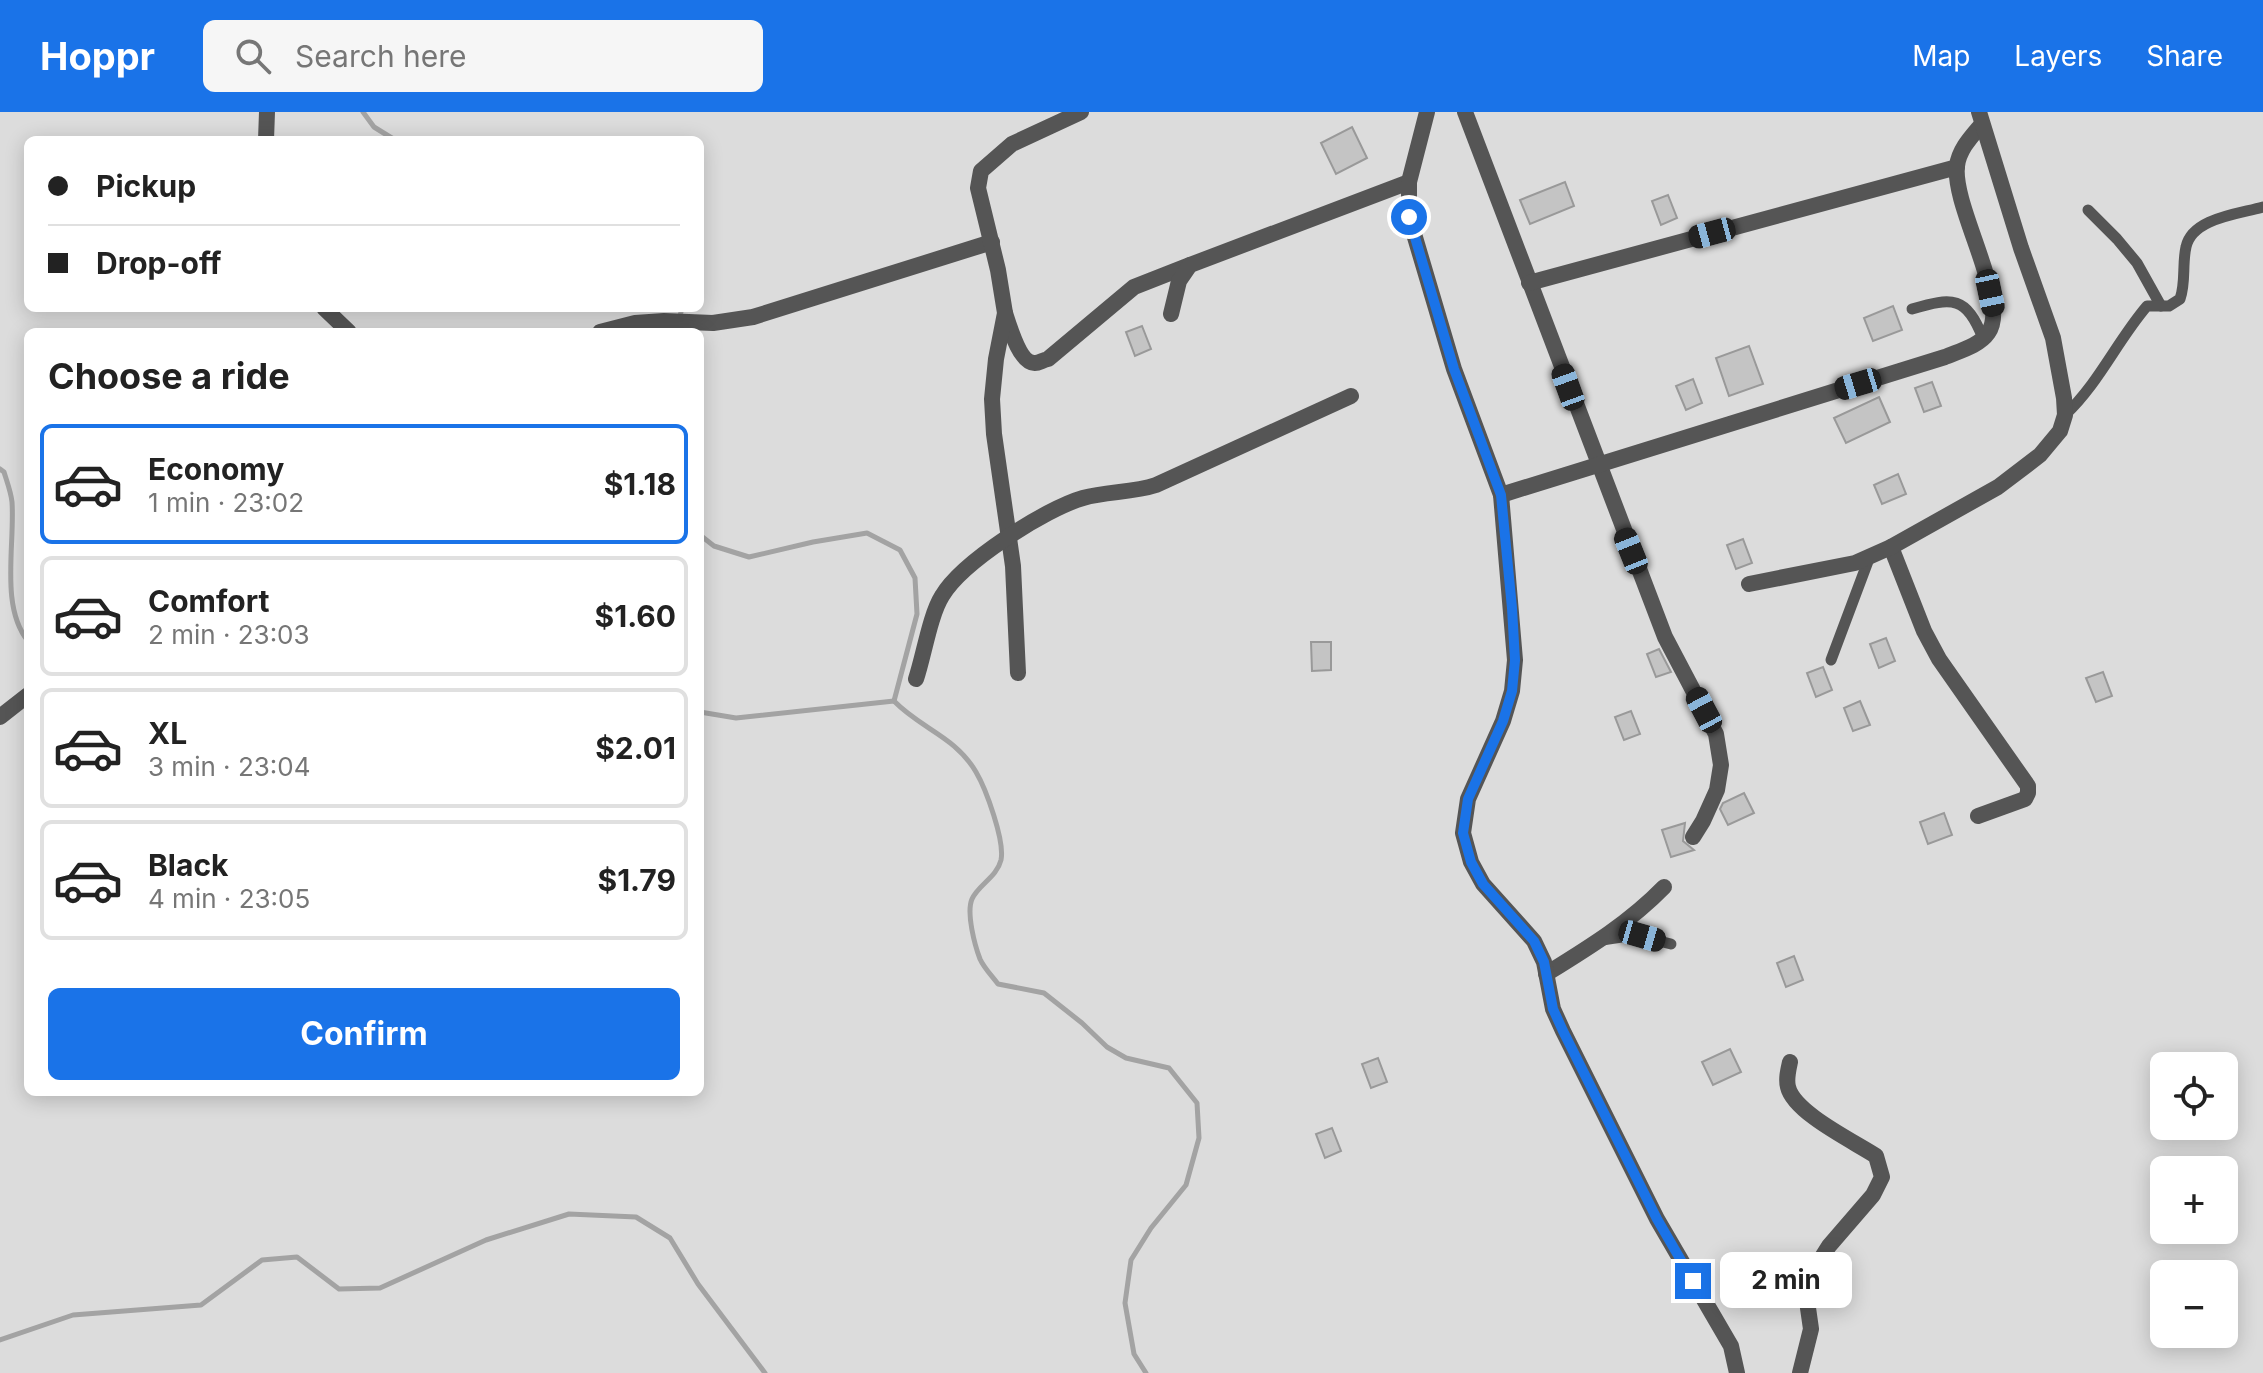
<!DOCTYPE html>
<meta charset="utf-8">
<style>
:root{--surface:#fff;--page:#f6f6f6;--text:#222;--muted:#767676;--line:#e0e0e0;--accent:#1a73e8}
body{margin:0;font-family:Inter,sans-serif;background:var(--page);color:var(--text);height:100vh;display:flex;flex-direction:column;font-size:30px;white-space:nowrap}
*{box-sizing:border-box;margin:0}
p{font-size:26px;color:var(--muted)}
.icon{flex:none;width:44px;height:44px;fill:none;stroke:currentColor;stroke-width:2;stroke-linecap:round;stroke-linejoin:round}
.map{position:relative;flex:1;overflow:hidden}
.side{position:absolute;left:24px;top:216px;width:680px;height:768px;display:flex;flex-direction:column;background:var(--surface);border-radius:12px;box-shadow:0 4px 20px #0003}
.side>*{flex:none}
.hud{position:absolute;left:24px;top:24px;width:680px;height:176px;border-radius:12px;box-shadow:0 4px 20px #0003;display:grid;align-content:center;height:176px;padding:0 24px;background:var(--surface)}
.controls{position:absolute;left:2150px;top:940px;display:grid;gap:16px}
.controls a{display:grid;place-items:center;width:88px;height:88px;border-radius:12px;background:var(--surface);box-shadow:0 4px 20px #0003;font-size:40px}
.end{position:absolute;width:36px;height:36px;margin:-18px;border:10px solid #1a73e8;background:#fff;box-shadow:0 0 0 4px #fff}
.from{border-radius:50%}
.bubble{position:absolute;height:56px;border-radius:12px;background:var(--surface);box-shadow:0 4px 20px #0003;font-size:26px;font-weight:700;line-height:56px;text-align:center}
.car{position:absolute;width:24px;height:48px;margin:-24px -12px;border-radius:10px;box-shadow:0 0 6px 2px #0007;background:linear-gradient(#222 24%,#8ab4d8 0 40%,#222 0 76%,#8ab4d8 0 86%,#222 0)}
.hud b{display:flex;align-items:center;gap:28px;height:76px;font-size:30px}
.hud b+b{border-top:2px solid var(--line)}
.hud i{width:20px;height:20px;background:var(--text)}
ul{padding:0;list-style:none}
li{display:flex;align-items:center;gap:24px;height:120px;margin:0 16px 12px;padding:0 8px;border:4px solid var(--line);border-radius:12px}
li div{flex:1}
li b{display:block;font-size:30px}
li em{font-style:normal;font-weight:700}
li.on{border-color:var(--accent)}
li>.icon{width:72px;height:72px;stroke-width:1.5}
h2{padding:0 24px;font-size:36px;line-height:96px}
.action{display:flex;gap:16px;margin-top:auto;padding:16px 24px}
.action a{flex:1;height:92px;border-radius:12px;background:var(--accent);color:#fff;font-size:32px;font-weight:700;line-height:92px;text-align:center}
header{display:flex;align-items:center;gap:48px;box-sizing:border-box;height:112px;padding:0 40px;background:var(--accent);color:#fff}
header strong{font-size:38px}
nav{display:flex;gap:44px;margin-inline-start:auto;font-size:28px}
.search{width:560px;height:72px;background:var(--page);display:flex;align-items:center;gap:20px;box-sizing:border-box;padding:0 28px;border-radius:12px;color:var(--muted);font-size:30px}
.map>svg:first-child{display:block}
.green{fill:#dcdcdc;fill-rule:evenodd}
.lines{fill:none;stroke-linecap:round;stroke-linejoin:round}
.stream{stroke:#a3a3a3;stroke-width:5}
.building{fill:#c4c4c4;stroke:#999;stroke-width:2}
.service{stroke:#555;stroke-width:11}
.minor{stroke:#555;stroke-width:16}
.tertiary{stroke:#555;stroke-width:16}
.route{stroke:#1a73e8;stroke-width:10}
</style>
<header>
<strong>Hoppr</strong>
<div class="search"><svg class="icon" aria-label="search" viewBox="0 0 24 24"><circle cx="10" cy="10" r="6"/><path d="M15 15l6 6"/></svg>Search here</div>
<nav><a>Map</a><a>Layers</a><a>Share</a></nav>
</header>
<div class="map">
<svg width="2263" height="1261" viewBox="0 0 2263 1261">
<rect width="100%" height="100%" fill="#fff"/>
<path class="green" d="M 0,0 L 2263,0 L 2263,1261 L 0,1261 ZM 28,28 L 700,28 L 700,196 L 28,196 ZM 28,220 L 700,220 L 700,980 L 28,980 ZM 2164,954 L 2224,954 L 2224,1014 L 2164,1014 ZM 2164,1058 L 2224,1058 L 2224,1118 L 2164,1118 ZM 2164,1162 L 2224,1162 L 2224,1222 L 2164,1222 Z"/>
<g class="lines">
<g class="stream">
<path d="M 363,0 L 374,15 L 395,28"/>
<path d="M 554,28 L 561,28"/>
<path d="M 676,220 L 682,196"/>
<path d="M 0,357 L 4,360 C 7,370 11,380 12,390 C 15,433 0,495 28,529"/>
<path d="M 700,423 L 714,434 L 749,445 L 813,430 L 867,421 L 900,438 L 915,466 L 917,502 L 894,589"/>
<path d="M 894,589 C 921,617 955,624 976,660 C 986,677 1005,729 1001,748 C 997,765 978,773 972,787 C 966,801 975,834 980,847 C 984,856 992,864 998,872 L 1044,881 L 1082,911 L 1107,935 L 1126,946 L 1169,956 L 1197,991 L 1199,1026 L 1186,1073 L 1151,1116 L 1131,1148 L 1125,1191 L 1134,1242 L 1146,1261"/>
<path d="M 700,600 L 736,606 L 894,589"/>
<path d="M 0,1228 L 73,1203 L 201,1193 L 262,1148 L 297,1145 L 339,1177 L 380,1176 L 486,1128 L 569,1102 L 636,1105 L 670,1126 L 698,1172 L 765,1261"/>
</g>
</g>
<g class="building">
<path d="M 1352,15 L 1367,46 L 1336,62 L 1321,31 Z"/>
<path d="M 1565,70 L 1574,94 L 1530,112 L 1520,88 Z"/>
<path d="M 1668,83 L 1677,106 L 1661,113 L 1652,89 Z"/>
<path d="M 1893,194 L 1902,218 L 1873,229 L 1864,206 Z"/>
<path d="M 1142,214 L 1151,237 L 1135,244 L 1126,220 Z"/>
<path d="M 1749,234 L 1763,272 L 1729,284 L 1716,246 Z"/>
<path d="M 1693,267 L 1702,291 L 1686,298 L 1676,274 Z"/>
<path d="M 1932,270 L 1941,294 L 1924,300 L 1915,276 Z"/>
<path d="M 1879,285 L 1890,310 L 1846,331 L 1834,306 Z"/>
<path d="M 1898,362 L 1906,382 L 1882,392 L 1874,373 Z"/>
<path d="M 1743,427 L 1752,451 L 1736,457 L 1727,433 Z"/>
<path d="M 1886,526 L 1895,549 L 1879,556 L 1870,532 Z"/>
<path d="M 1311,530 L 1331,530 L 1331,558 L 1312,559 Z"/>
<path d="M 1659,537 L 1671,560 L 1656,565 L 1647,542 Z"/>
<path d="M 1823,555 L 1832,578 L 1816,585 L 1807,561 Z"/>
<path d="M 2103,560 L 2112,584 L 2096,590 L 2086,566 Z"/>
<path d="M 1860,589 L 1870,613 L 1853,619 L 1844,596 Z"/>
<path d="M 1631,599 L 1640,622 L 1624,628 L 1615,605 Z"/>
<path d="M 1744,681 L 1754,701 L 1728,713 L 1720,697 L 1723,691 Z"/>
<path d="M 1944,701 L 1952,723 L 1928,732 L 1920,710 Z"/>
<path d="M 1685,711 L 1683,729 L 1694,738 L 1671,745 L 1662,718 Z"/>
<path d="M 1794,844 L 1803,868 L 1786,875 L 1777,851 Z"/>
<path d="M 1730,937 L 1741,960 L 1713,973 L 1702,950 Z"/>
<path d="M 1378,946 L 1387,970 L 1371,976 L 1362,952 Z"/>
<path d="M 1332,1016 L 1341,1039 L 1325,1046 L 1316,1022 Z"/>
</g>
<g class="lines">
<g class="service">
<path d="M 2088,98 L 2117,127 L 2137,151 L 2161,194"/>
<path d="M 1912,197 C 1953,185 1966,184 1983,226"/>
<path d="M 2065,303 C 2099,271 2117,229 2147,194 L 2169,194 L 2180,187 C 2186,171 2182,152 2186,135 C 2192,106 2239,102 2263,95"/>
<path d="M 1831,548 L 1870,444"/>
<path d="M 1602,828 L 1635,823 L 1671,832"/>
</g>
<g class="minor">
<path d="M 1465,0 L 1665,525 L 1716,622 L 1721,653 L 1717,678 L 1703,709 L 1693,725"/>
<path d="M 266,28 L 267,0"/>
<path d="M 1529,171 L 1957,55"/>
<path d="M 324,196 L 349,220"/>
<path d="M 1005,201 C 1009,213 1020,252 1035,251 C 1039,251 1043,248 1048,247 L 1134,175 L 1190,153"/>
<path d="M 1171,202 L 1179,169 L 1190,153 L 1409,70"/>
<path d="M 600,220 L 635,211 L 664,209 L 713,211 L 753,205 L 992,130"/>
<path d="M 1501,383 L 1945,245 C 1959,239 1979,234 1988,221 C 2011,190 1952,95 1957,54 C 1959,37 1972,24 1982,12"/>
<path d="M 1891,435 L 1924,519 L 1939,547 L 2028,674 L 2028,681 L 2025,687 L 1978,704"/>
<path d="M 1749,472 L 1855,451 L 1891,435 L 1998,375 L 2040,343 L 2060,319 L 2065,303 L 2064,286 L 2053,226 L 2021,136 L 1979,0"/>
<path d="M 1018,561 L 1013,454 L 994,322 L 992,287 L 996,247 L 1005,201 L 998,158 L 978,76 L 981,59 L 1012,32 L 1081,0"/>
<path d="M 916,567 C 924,543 930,503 942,484 C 962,450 1045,397 1083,386 C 1107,379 1132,381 1156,373 L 1351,284"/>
<path d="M 0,605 L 28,583"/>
<path d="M 1546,862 C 1588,836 1629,811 1664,775"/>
<path d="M 1790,950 C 1788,959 1786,967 1788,975 C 1794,1001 1855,1030 1876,1044 L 1882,1065 L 1873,1083 L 1829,1134 L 1807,1169 L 1805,1175 L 1811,1217 L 1800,1261"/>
</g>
<path class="tertiary" d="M 1427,0 L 1409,70 L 1409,105 L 1454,257 L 1501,383 L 1515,548 L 1512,579 L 1503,609 L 1468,687 L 1463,721 L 1471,750 L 1483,772 L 1534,829 L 1544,850 L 1553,897 L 1563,919 L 1657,1107 L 1731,1234 L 1737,1261"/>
</g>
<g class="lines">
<path class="route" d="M 1409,105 L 1454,257 L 1501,383 L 1512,496 L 1515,548 L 1512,579 L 1503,609 L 1468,687 L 1463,721 L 1471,750 L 1483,772 L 1534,829 L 1544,850 L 1553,897 L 1563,919 L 1657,1107 L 1693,1169"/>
</g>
</svg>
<div class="controls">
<a><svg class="icon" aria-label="locate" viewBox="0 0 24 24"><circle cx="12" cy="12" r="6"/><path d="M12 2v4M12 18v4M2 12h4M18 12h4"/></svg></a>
<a>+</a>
<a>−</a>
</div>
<i class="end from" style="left:1409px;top:105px"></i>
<i class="end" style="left:1693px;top:1169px"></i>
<div class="bubble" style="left:1720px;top:1140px;width:132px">2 min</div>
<i class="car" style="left:1712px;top:121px;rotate:255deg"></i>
<i class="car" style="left:1990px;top:181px;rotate:168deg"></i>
<i class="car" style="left:1858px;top:272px;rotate:253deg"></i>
<i class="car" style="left:1568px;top:275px;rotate:340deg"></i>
<i class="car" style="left:1631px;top:439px;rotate:338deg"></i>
<i class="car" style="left:1704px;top:598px;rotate:332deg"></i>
<i class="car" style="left:1642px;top:824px;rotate:106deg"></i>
<div class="hud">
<b><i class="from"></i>Pickup</b>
<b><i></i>Drop-off</b>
</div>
<section class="side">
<h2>Choose a ride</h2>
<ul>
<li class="on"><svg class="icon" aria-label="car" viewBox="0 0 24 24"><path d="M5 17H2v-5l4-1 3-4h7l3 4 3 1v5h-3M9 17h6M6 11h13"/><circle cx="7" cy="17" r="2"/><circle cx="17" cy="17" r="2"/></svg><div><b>Economy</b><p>1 min · 23:02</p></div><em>$1.18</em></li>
<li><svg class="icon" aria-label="car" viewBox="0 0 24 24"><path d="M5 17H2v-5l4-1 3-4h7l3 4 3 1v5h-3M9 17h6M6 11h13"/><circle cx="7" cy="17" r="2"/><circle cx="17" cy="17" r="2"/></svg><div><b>Comfort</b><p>2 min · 23:03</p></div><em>$1.60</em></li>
<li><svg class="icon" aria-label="car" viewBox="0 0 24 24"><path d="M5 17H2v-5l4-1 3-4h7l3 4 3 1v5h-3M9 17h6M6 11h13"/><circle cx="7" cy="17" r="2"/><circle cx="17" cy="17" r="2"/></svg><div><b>XL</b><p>3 min · 23:04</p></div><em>$2.01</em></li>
<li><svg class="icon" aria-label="car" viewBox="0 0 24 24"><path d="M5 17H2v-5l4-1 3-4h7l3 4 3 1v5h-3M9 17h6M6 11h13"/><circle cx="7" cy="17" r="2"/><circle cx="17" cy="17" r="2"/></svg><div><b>Black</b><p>4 min · 23:05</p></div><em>$1.79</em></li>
</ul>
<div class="action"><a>Confirm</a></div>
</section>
</div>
